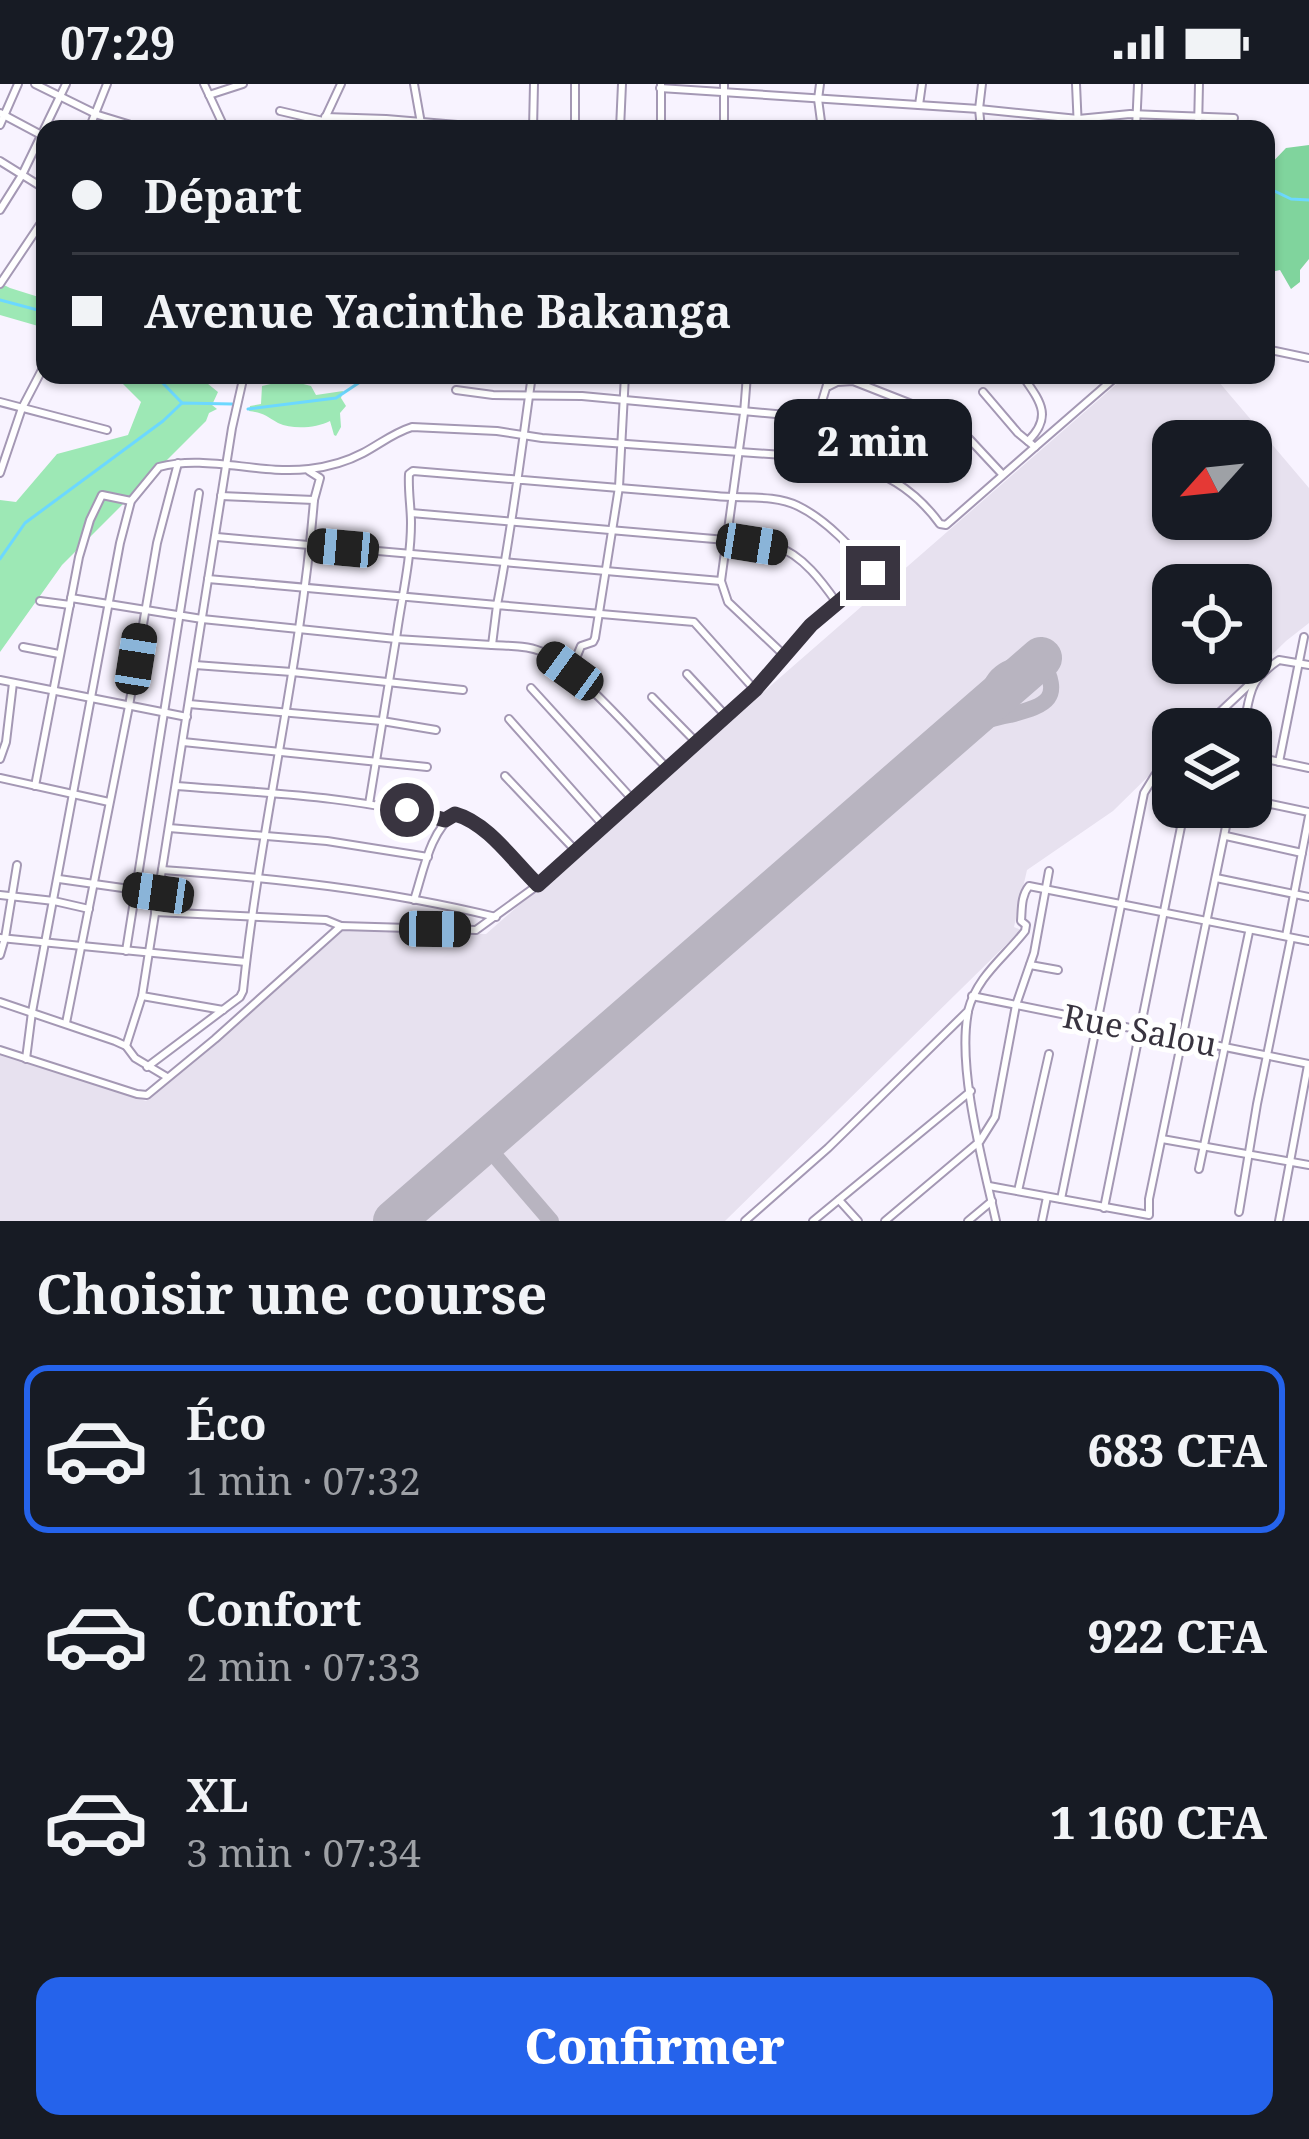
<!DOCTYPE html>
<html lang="fr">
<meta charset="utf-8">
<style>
:root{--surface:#171b24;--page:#20242c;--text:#f1f3f6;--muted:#9ea1a6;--line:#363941;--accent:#2563eb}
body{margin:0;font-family:"Noto Serif",serif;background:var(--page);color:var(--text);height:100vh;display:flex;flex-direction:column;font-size:45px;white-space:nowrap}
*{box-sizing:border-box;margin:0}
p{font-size:39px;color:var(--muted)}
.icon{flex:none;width:66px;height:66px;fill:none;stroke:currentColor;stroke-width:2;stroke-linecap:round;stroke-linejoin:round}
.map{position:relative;height:1137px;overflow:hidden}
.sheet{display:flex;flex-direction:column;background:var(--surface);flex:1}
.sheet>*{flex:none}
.banner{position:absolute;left:36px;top:36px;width:1239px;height:264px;border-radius:24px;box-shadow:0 3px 9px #0004;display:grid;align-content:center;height:264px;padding:0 36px;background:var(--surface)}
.needle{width:78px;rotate:243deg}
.fabs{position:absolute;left:1152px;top:336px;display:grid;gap:24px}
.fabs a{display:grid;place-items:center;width:120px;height:120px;border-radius:24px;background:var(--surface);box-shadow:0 3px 9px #0004;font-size:60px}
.end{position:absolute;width:54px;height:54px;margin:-27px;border:15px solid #393440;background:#fff;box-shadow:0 0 0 6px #fff}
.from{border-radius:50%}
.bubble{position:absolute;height:84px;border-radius:24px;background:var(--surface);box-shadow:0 3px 9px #0004;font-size:39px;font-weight:800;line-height:84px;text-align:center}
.car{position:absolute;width:36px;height:72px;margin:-36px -18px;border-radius:15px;box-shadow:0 0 9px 3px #0007;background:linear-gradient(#222 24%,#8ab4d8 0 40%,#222 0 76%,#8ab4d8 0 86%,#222 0)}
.banner b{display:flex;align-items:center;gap:42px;height:114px;font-size:45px}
.banner b+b{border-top:3px solid var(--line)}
.banner i{width:30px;height:30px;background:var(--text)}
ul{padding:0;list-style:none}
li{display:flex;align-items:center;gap:36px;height:168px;margin:0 24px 18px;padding:0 12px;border:6px solid transparent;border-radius:24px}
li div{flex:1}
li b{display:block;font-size:45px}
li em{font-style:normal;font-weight:800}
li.selected{border-color:var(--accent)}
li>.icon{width:108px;height:108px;stroke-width:1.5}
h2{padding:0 36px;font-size:54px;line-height:144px}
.action{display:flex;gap:24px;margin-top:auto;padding:24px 36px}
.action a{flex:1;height:138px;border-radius:24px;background:var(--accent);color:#fff;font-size:48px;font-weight:800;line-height:138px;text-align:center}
.status{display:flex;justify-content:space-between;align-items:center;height:84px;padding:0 60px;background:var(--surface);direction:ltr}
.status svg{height:33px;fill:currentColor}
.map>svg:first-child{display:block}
.built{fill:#e7e1ef;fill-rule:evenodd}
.green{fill:#9de8b5}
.forest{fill:#80d49d}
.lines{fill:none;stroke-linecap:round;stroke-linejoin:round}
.stream{stroke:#6cd8ff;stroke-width:3}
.taxiway{stroke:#b8b4c0;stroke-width:16}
.runway{stroke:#b8b4c0;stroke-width:42}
.minor-casing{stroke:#a498b4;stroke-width:10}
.minor{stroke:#fff;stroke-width:6}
.route{stroke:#393440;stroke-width:15}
.labels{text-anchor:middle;stroke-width:10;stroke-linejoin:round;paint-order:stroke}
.street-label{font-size:33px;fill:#393440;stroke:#fff}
</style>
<div class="status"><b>07:29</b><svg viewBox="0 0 49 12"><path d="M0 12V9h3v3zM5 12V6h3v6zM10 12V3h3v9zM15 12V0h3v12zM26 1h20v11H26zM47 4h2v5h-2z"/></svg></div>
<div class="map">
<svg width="1309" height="1137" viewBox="0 0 1309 1137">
<rect width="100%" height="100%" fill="#f8f3ff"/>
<path class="built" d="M 1127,291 L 1213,291 L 1309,404 L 1309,539 L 1286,557 L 1197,645 L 1173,645 L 1173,668 L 1113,727 L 1027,786 L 1014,843 L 1021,846 L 1015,852 L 725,1137 L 0,1137 L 0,969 L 146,1017 L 343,846 L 486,850 ZM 1173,357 L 1251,357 L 1251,435 L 1173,435 ZM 1173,501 L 1251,501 L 1251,579 L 1173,579 Z"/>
<g class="green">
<path d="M 0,199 L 10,204 L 45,215 L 45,244 L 0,231 Z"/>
<path d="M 114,291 L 197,291 L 218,308 L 212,321 L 217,325 L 209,329 L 206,337 L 62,481 L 0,568 L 0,416 L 16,418 L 57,370 L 128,351 L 141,318 Z"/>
<path d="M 288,296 L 311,302 L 316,311 L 343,307 L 341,314 L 346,322 L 340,329 L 341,343 L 336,352 L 334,351 L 330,337 C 316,344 293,346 278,339 C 266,332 264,329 249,327 L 250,322 L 261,320 L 262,302 Z"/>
</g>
<path class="forest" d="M 1309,61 L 1309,175 L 1300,186 L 1300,198 L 1291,205 L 1280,186 L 1266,189 L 1266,85 L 1286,64 Z"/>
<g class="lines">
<g class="stream">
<path d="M 1266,103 L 1291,115 L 1309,116"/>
<path d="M 0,216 L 45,228"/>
<path d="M 155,291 L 182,319"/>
<path d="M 248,325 L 336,314 L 369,292 L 422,291"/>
<path d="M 0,475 L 25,439 L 163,337 L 182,319 L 232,320"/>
</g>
<g class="taxiway">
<path d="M 963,643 C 978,639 994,634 1010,631 C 1048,621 1063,615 1041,574 C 1012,582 987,585 988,621"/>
<path d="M 484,1059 L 551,1137"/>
<path d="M 400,1131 L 405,1137"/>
</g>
<path class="runway" d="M 394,1137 L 1041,574"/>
<g class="minor-casing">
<g id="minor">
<path d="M 35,0 L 98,31 L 144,45"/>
<path d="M 204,0 L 225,45"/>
<path d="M 414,0 L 422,45"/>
<path d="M 820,0 L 818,15 L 822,45"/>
<path d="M 1076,0 L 1078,45"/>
<path d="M 660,4 L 979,25 L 1078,35 L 1130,30 L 1234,34"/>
<path d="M 209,11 L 243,0"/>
<path d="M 919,21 L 922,0"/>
<path d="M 280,27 L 323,37"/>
<path d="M 0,29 L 45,53"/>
<path d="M 325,33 L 386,35 L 505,45"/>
<path d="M 0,41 L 18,0"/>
<path d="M 89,45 L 107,0"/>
<path d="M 320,45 L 341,0"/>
<path d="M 533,45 L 534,0"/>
<path d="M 575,45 L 575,0"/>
<path d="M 620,45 L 622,0"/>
<path d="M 661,45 L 661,0"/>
<path d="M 724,45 L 724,0"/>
<path d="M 981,45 L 979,25 L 982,0"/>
<path d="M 1136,45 L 1138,0"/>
<path d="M 1198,45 L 1199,0"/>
<path d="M 0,77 L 45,105"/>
<path d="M 0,126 L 22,91 L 66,0"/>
<path d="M 0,200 L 45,133"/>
<path d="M 1266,265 L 1309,274"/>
<path d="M 343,291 L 347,292"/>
<path d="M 747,291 L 744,329 L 721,497 L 728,518 L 784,571"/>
<path d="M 1022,291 C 1039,316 1054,332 1028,357"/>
<path d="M 829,302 L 837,298 L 853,297 L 937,330 L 960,345 L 1002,390"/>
<path d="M 456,306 L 493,311 L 582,312 L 808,333 L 819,327 L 830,291"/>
<path d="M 0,318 L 107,346"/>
<path d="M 1035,363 L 1118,291"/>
<path d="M 0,389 L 22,324 L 45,280"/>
<path d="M 221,412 L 314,416"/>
<path d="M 411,429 L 726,456 C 743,458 761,459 777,463 C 802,470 823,499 837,519"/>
<path d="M 217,453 L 721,497"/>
<path d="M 208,495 L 497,521 L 492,561 L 396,555 C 401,517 411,477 411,439 C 411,423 408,407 409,390 L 413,387 C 514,396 615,403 716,412 C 741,415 775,410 798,422 C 827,436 853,465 873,489 L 811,541 L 755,606 L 694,538 L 497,521 C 512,445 521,368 532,291"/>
<path d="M 71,514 L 202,535 L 396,555 L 369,720"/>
<path d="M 40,517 L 70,521"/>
<path d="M 23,563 L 59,570"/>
<path d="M 195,581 L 292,588 L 463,606"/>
<path d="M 571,586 L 581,562 L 593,558 L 595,554 L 619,403 L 625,291"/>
<path d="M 687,590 L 726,632"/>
<path d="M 0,596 L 187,633"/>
<path d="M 531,604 L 633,716"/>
<path d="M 652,613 L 696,658"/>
<path d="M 189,620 L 382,637 L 436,646"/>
<path d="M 509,635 L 603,741"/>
<path d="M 1202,645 L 1252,598"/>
<path d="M 1243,645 C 1251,609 1247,598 1279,576 L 1309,581"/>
<path d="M 183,658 L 427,683"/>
<path d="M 1251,672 L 1309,684"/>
<path d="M 0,675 L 6,658 L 13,599"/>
<path d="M 1279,678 L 1304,553"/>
<path d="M 667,684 L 755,606"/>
<path d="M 505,692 L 576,767"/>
<path d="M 0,694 L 109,718"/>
<path d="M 35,702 L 79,473 L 90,436 L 102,411 L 131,417"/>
<path d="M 176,702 C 266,709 358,712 445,737"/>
<path d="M 1251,716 L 1309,728"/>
<path d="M 169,744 L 327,757 L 428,773"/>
<path d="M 1226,752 L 1302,769"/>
<path d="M 162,786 C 275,794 386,806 496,833"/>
<path d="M 1216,794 L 1309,813"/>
<path d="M 59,795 L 158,809"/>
<path d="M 0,811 L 54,817 L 89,825"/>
<path d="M 414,816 C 423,789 430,746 455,730 C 488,739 514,777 537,800"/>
<path d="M 155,828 L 326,836 L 341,842"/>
<path d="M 1286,852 L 1309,732"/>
<path d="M 0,854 L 246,878"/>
<path d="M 126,867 L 199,409"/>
<path d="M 0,871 L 5,854 L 17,781"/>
<path d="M 1030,881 L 1058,886"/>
<path d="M 142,912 L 223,926"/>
<path d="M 972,912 L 1309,980"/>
<path d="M 0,918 L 115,957 L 126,962 L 135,974 L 167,993"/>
<path d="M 968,928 C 957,985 983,1079 996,1137"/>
<path d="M 66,939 L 129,622 L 157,459 L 178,379"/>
<path d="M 126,962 L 142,912 L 232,344 L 244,291"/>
<path d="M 0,966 L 137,1010 L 147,1011 L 215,955 L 341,842 L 476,846 L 538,801 L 667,684 C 639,656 573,579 540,567 C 526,561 507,562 492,561"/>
<path d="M 26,975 L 32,928 L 120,459 L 131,417 L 159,383 C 206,370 259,391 309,385 C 327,383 346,378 363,369 C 380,360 393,349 412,343 L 497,347 L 542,354 L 840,375 C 882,387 914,404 940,440 L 946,441 L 1035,363 L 1018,349 L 983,308"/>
<path d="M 147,983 L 240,913 L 243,907 C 260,742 301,581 314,416 L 320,394 L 309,387"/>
<path d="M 1162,1055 L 1309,1081"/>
<path d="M 1199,1085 L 1249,848"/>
<path d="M 989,1102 L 1149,1131 L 1149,1115 L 1230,723"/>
<path d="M 1018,1107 L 1049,970"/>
<path d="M 1061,1115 L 1144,709 L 1155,691 L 1173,671"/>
<path d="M 839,1116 L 858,1137"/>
<path d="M 1104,1124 L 1185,723"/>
<path d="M 1239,1128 L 1257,1020 L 1291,854"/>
<path d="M 745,1137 L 828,1064 L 968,927 C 977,892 1004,874 1025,847 L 1026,841 L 1021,837 C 1022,824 1021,812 1029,802 L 1309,857"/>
<path d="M 813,1137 L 971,1007"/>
<path d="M 885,1137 L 980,1057 L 995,1033 L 1016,921 L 1034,869 L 1049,787"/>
<path d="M 968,1137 L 992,1117"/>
<path d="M 1042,1137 L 1047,1113"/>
<path d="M 1279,1137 L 1308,981"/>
</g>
</g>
<use href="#minor" class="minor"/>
</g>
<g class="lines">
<path class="route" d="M 407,726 L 445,736 L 455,730 C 488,739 514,778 538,801 L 755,606 L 811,541 L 873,489"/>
</g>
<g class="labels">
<g class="street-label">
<text transform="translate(1140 946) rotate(11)" y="12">Rue Salou</text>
</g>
</g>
</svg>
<div class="fabs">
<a><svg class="needle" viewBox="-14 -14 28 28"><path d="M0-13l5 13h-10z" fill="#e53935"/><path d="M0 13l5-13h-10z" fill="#9ea1a6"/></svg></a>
<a><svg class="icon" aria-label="locate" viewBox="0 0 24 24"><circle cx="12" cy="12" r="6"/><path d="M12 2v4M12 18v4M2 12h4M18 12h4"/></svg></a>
<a><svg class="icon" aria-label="layers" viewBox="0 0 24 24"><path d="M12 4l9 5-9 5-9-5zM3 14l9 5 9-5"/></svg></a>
</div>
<i class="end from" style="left:407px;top:726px"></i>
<i class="end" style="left:873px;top:489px"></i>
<div class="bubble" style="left:774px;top:315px;width:198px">2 min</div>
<i class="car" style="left:752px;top:460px;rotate:99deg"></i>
<i class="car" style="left:343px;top:464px;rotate:275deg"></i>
<i class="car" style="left:136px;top:575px;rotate:9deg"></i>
<i class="car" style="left:570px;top:587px;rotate:306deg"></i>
<i class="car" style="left:158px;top:809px;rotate:278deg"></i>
<i class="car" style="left:435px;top:845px;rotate:91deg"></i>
<div class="banner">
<b><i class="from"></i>Départ</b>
<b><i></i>Avenue Yacinthe Bakanga</b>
</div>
</div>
<section class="sheet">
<h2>Choisir une course</h2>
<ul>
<li class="selected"><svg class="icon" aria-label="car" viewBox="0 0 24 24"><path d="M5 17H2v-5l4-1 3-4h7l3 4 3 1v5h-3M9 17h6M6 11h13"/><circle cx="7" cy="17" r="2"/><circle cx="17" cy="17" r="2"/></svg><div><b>Éco</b><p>1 min · 07:32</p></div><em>683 CFA</em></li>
<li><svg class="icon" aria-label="car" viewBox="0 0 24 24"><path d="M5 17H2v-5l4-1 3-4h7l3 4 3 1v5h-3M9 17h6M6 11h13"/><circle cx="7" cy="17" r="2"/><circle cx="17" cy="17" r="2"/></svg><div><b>Confort</b><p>2 min · 07:33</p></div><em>922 CFA</em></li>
<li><svg class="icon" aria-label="car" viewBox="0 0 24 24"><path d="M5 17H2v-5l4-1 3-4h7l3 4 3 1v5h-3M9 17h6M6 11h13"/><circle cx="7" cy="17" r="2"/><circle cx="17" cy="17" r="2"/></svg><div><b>XL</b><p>3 min · 07:34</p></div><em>1 160 CFA</em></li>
</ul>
<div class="action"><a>Confirmer</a></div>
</section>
